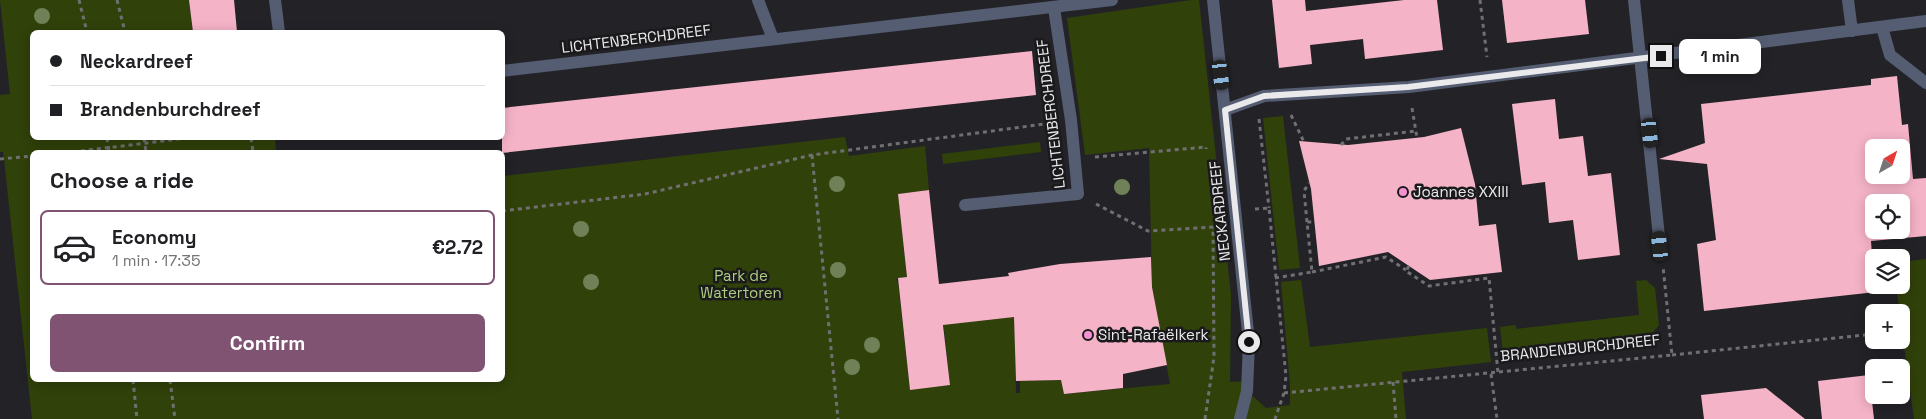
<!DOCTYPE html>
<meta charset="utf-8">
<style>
:root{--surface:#fff;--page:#f2f2f2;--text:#202124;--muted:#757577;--line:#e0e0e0;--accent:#805372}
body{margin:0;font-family:"Space Grotesk",sans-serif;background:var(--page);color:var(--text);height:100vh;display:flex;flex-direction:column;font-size:19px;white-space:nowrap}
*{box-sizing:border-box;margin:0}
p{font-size:16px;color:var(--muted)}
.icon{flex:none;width:28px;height:28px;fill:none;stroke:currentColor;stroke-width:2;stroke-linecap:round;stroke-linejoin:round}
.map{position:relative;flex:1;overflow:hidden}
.drawer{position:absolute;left:30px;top:150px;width:475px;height:232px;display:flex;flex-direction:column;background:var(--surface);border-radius:8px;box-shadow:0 2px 12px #0003}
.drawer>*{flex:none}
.hud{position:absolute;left:30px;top:30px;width:475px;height:110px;border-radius:8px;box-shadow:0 2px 12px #0003;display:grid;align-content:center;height:110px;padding:0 20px;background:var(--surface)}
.needle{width:32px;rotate:39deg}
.controls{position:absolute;left:1865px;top:139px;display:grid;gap:10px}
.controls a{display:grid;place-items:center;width:45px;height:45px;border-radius:8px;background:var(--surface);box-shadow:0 2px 12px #0003;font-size:25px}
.end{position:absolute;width:22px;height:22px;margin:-11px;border:6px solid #eaeaec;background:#111;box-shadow:0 0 0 2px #111}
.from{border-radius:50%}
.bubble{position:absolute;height:35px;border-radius:8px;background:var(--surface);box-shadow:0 2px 12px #0003;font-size:16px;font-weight:700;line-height:35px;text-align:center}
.car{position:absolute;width:15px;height:30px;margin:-15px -8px;border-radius:6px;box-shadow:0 0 4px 1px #0007;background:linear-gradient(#222 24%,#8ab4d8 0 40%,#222 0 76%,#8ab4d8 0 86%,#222 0)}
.hud b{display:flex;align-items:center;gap:18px;height:48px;font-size:19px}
.hud b+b{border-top:1px solid var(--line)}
.hud i{width:12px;height:12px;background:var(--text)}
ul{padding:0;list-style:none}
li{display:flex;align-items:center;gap:15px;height:75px;margin:0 10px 8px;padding:0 10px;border:2px solid transparent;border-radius:8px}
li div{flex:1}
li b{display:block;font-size:19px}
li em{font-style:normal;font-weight:700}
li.selected{border-color:var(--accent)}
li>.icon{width:45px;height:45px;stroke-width:1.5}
h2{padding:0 20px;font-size:22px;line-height:60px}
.primary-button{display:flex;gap:10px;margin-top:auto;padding:10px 20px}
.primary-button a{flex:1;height:58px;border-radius:8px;background:var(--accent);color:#fff;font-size:20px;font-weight:700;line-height:58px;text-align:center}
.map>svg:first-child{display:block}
.green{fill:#30410a}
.building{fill:#f5b3c7;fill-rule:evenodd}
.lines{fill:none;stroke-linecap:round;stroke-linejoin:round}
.path{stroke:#707073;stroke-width:3;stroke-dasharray:4 4;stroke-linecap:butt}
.minor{stroke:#555d73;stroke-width:12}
.tree{fill:#708157}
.route{stroke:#eaeaec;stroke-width:6}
.poi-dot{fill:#f591d2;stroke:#1a1a1d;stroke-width:2}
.labels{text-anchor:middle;stroke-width:5;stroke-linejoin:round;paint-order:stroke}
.street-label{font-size:15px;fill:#eaeaec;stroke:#1a1a1d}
.poi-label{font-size:15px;fill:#eaeaec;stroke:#1a1a1d;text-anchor:start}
.park-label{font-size:15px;fill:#afce7e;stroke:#1a1a1d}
</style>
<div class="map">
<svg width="1926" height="419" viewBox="0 0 1926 419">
<rect width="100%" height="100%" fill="#232327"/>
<g class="green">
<path d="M 0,0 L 189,0 L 193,32 L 32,32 L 32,138 L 275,138 L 276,152 L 32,152 L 32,380 L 502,380 L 503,176 L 845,137 L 849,156 L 925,146 L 929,190 L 898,194 L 907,277 L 896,279 L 898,282 L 910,389 L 950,385 L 942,310 L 1014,304 L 1016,393 L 1020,393 L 1020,381 L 1061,380 L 1064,394 L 1170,384 L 1152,287 L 1149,148 L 1085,155 L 1067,18 L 1191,0 L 1199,0 L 1231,295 L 1230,382 L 1248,381 L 1247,391 L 1266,408 L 1290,405 L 1290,385 L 1281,282 L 1301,280 L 1310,347 L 1487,328 L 1491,362 L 1402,372 L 1406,419 L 32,419 L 4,159 L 3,152 L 0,152 L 0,95 L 10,94 Z"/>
<path d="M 1283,116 L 1300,268 L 1279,270 L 1263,118 Z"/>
<path d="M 1040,142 L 1041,152 L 943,164 L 942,154 Z"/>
<path d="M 1926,259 L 1926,419 L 1914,419 L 1896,285 L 1901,285 L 1901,265 L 1909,261 Z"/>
<path d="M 1646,280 L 1655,288 L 1659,325 L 1641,346 L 1504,361 L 1500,327 L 1516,325 L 1516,329 L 1639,315 L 1636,281 Z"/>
</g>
<g class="building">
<path d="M 189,0 L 234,0 L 237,32 L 193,32 Z"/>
<path d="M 1272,0 L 1305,0 L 1306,11 L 1404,0 L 1437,0 L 1443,50 L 1365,59 L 1363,39 L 1310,45 L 1312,64 L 1279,68 Z"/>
<path d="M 1502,0 L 1585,0 L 1589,34 L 1507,43 Z"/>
<path d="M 1032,51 L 1036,95 L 502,153 L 502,108 Z"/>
<path d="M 1897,76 L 1902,125 L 1908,124 L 1913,179 L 1926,178 L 1926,236 L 1871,241 L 1874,285 L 1876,285 L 1876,292 L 1704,311 L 1697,244 L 1716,240 L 1707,164 L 1659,159 L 1705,143 L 1701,104 L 1871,85 L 1871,79 ZM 1874,148 L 1901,148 L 1901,175 L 1874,175 ZM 1874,202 L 1901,202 L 1901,230 L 1874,230 Z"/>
<path d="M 1555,99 L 1559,139 L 1583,136 L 1588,176 L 1611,173 L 1620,255 L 1578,260 L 1573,220 L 1549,223 L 1545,182 L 1522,185 L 1512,104 Z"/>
<path d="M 1461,128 L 1475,184 L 1479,226 L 1496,224 L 1502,272 L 1430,280 L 1388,252 L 1319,266 L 1311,189 L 1299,141 L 1348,145 L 1424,137 Z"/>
<path d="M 929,190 L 939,284 L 1009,276 L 1008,273 L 1060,264 L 1151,257 L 1152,287 L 1167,365 L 1123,374 L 1123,388 L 1064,394 L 1061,380 L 1016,381 L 1014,317 L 943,325 L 950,385 L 910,390 L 898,278 L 907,277 L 898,194 Z"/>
<path d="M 1869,375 L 1874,419 L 1822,419 L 1818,381 Z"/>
<path d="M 1766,388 L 1805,419 L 1704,419 L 1701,395 Z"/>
</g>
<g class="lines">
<g class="path">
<path d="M 79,0 L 87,32"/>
<path d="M 117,0 L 125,32"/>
<path d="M 1480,0 L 1487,57"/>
<path d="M 1412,108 L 1417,138"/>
<path d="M 1291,115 L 1304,142"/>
<path d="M 1259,119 L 1269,208"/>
<path d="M 107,138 L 109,152"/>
<path d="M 144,138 L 146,152"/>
<path d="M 251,138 L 253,152"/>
<path d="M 1341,145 L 1346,139 L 1416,131"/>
<path d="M 73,152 L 187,138"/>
<path d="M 812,155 L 838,419"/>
<path d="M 1095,157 L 1206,147 L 1206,149"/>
<path d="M 0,159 L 32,156"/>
<path d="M 1096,204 L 1148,231 L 1213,227 L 1213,225"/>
<path d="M 1255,209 L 1269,208 L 1286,376 L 1284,393 L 1275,419"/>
<path d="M 502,211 L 645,194 L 812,155 L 1052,123"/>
<path d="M 1307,222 L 1304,191 L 1309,183"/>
<path d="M 1409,266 L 1406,271 L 1429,286 L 1489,278 L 1498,373"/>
<path d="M 1312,272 L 1386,257 L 1406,270"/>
<path d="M 1275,278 L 1312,272 L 1307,222 L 1314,222"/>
<path d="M 1901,331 L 1902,331"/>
<path d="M 1672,355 L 1874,334"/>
<path d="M 1491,374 L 1497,419"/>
<path d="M 133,380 L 137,419"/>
<path d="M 170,380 L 175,419"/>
<path d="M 1393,382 L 1396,419"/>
<path d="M 1284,393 L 1672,355 L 1663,266"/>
<path d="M 1205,419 L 1214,357 L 1213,227"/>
</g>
<g class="minor">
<path d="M 275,0 L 279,32"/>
<path d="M 758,0 L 773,39"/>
<path d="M 1213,0 L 1249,342 L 1247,391 L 1240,419"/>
<path d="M 1634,0 L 1660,246"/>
<path d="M 1848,0 L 1852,31"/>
<path d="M 1882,27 L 1890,55 L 1926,83"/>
<path d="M 502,71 L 1112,0"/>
<path d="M 1225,110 L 1264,96 L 1409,87 L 1926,21"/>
<path d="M 965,205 L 1078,194 L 1071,120 L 1054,8"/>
</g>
</g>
<g class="tree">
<circle cx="42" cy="16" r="8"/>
<circle cx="837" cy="184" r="8"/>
<circle cx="1122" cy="187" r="8"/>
<circle cx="581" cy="229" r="8"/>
<circle cx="838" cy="270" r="8"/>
<circle cx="591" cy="282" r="8"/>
<circle cx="872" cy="345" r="8"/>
<circle cx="852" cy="367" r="8"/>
</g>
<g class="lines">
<path class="route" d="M 1249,342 L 1225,110 L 1264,96 L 1408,87 L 1661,56"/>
</g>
<g class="poi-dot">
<circle cx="1403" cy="192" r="5"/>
<circle cx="1088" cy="335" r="5"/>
</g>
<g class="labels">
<g class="street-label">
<text transform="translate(636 39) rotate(-7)" y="5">LICHTENBERCHDREEF</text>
<text transform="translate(1051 114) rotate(-97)" y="5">LICHTENBERCHDREEF</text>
<text transform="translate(1220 211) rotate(-96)" y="5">NECKARDREEF</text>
<text transform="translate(1580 348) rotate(-6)" y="5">BRANDENBURCHDREEF</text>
</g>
<g class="poi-label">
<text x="1413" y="197">Joannes XXIII</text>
<text x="1098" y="340">Sint-Rafaëlkerk</text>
</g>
<g class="park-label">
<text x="741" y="281">Park de<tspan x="741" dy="17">Watertoren</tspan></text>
</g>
</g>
</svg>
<div class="controls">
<a><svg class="needle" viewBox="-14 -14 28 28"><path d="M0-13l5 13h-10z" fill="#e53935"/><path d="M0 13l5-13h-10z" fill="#757577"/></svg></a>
<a><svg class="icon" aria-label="locate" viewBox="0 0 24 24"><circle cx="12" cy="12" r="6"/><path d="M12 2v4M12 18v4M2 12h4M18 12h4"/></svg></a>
<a><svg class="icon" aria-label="layers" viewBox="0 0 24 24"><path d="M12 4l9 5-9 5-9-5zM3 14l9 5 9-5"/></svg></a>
<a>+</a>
<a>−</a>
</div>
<i class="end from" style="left:1249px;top:342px"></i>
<i class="end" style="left:1661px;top:56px"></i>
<div class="bubble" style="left:1679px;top:39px;width:82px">1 min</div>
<i class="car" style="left:1221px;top:75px;rotate:173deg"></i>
<i class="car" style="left:1650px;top:133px;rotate:174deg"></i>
<i class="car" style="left:1660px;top:246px;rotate:354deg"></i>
<div class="hud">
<b><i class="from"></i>Neckardreef</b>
<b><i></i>Brandenburchdreef</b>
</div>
<section class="drawer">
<h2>Choose a ride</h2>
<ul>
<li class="selected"><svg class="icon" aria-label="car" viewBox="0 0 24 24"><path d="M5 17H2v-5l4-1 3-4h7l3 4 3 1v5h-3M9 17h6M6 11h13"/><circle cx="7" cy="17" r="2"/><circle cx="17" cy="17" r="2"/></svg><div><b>Economy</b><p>1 min · 17:35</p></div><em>€2.72</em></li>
</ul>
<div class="primary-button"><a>Confirm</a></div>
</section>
</div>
